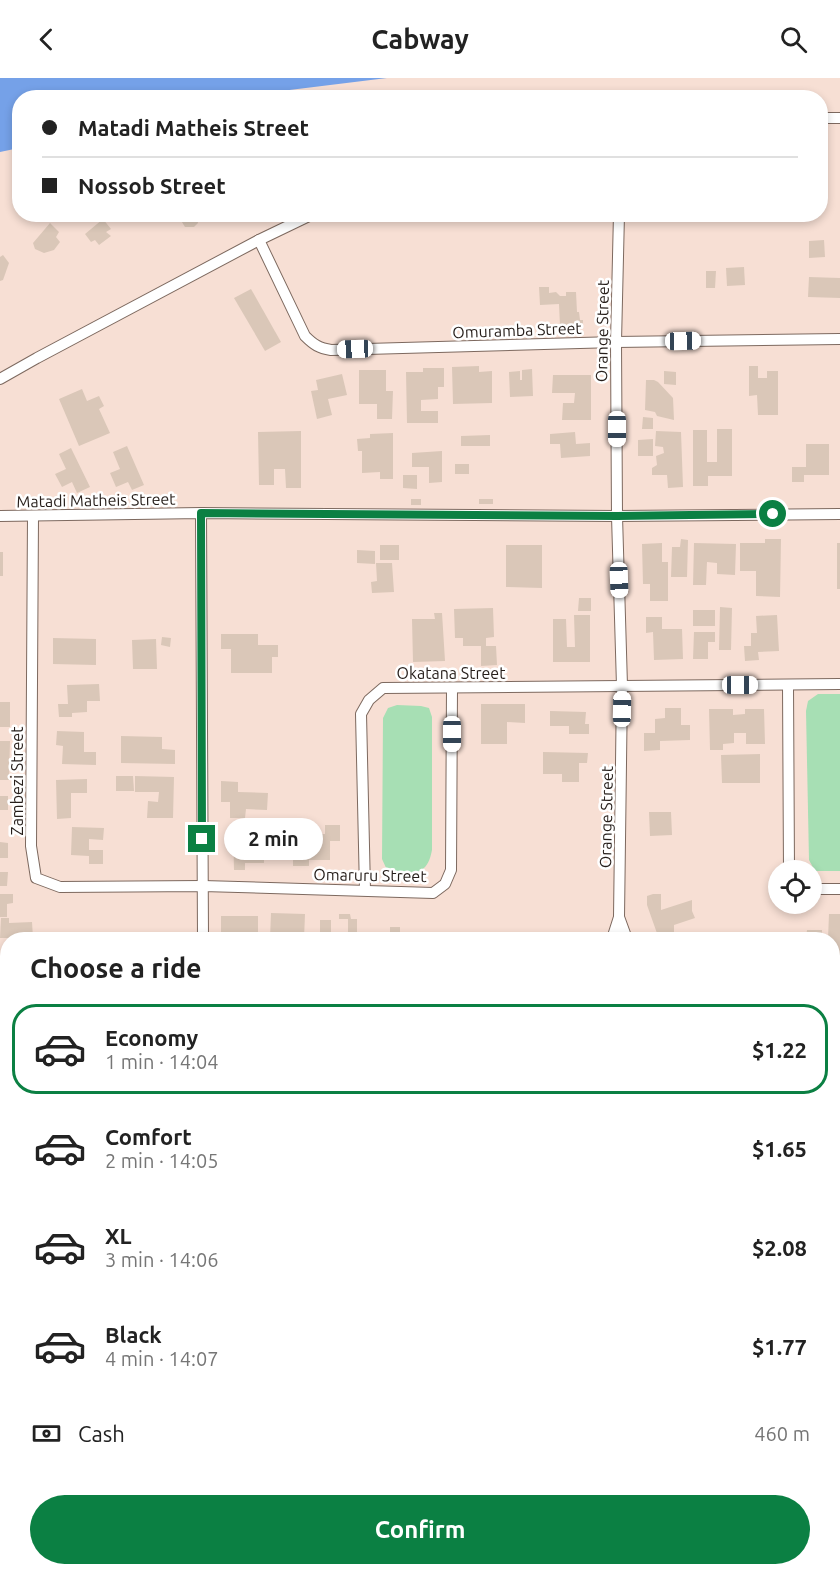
<!DOCTYPE html>
<meta charset="utf-8">
<style>
:root{--surface:#fff;--page:#f2f2f2;--text:#222;--muted:#767676;--line:#e0e0e0;--accent:#0b8043}
body{margin:0;font-family:Ubuntu,sans-serif;background:var(--page);color:var(--text);height:100vh;display:flex;flex-direction:column;font-size:22px;white-space:nowrap}
*{box-sizing:border-box;margin:0}
p{font-size:20px;color:var(--muted)}
.icon{flex:none;width:33px;height:33px;fill:none;stroke:currentColor;stroke-width:2;stroke-linecap:round;stroke-linejoin:round}
.map{position:relative;flex:1;overflow:hidden}
.details{position:absolute;left:0px;top:854px;width:840px;height:644px;display:flex;flex-direction:column;background:var(--surface);border-radius:24px 24px 0 0;box-shadow:0 3px 9px #0003}
.details>*{flex:none}
.top-card{position:absolute;left:12px;top:12px;width:816px;height:132px;border-radius:24px;box-shadow:0 3px 9px #0003;display:grid;align-content:center;height:132px;padding:0 30px;background:var(--surface)}
.controls{position:absolute;left:768px;top:782px;display:grid;gap:12px}
.controls a{display:grid;place-items:center;width:54px;height:54px;border-radius:50%;background:var(--surface);box-shadow:0 3px 9px #0003;font-size:30px}
.end{position:absolute;width:27px;height:27px;margin:-14px;border:8px solid #0b8043;background:#fff;box-shadow:0 0 0 3px #fff}
.from{border-radius:50%}
.bubble{position:absolute;height:42px;border-radius:21px;background:var(--surface);box-shadow:0 3px 9px #0003;font-size:20px;font-weight:700;line-height:42px;text-align:center}
.car{position:absolute;width:18px;height:36px;margin:-18px -9px;border-radius:8px;box-shadow:0 0 4px 2px #0007;background:linear-gradient(#fff 24%,#345 0 40%,#fff 0 76%,#345 0 86%,#fff 0)}
.top-card b{display:flex;align-items:center;gap:21px;height:57px;font-size:22px}
.top-card b+b{border-top:2px solid var(--line)}
.top-card i{width:15px;height:15px;background:var(--text)}
ul{padding:0;list-style:none}
li{display:flex;align-items:center;gap:18px;height:90px;margin:0 12px 9px;padding:0 18px;border:3px solid transparent;border-radius:24px}
li div{flex:1}
li b{display:block;font-size:22px}
li em{font-style:normal;font-weight:700}
li.selected{border-color:var(--accent)}
li>.icon{width:54px;height:54px;stroke-width:1.5}
h2{padding:0 30px;font-size:27px;line-height:72px}
.pay{display:flex;align-items:center;gap:15px;height:66px;padding:0 30px;font-size:22px}
.pay p{margin-inline-start:auto}
.cta{display:flex;gap:12px;margin-top:auto;padding:12px 30px}
.cta a{flex:1;height:69px;border-radius:36px;background:var(--accent);color:#fff;font-size:24px;font-weight:700;line-height:69px;text-align:center}
header{display:flex;justify-content:space-between;align-items:center;height:78px;padding:0 30px;background:var(--surface);font-size:27px;font-weight:700}
.map>svg:first-child{display:block}
.green{fill:#a7dfb4}
.water{fill:#75a1e8}
.building{fill:#dac7b8}
.lines{fill:none;stroke-linecap:round;stroke-linejoin:round}
.street-casing{stroke:#7d695f;stroke-width:12}
.street{stroke:#fff;stroke-width:10}
.rail{stroke:#443a35;stroke-width:4;stroke-dasharray:10 10;stroke-linecap:butt}
.route{stroke:#0b8043;stroke-width:8}
.labels{text-anchor:middle;stroke-width:5;stroke-linejoin:round;paint-order:stroke}
.street-label{font-size:16px;fill:#261e1a;stroke:#fff}
</style>
<header><svg class="icon" aria-label="back" viewBox="0 0 24 24"><path d="M15 5l-7 7 7 7"/></svg>Cabway<svg class="icon" aria-label="search" viewBox="0 0 24 24"><circle cx="10" cy="10" r="6"/><path d="M15 15l6 6"/></svg></header>
<div class="map">
<svg width="840" height="1496" viewBox="0 0 840 1496">
<rect width="100%" height="100%" fill="#f7dfd4"/>
<g class="green">
<path d="M 818,616 L 840,616 L 840,793 L 815,793 L 809,782 L 806,633 L 808,623 Z"/>
<path d="M 397,627 L 421,628 L 429,630 L 432,639 L 432,772 C 428,794 419,794 399,799 L 387,792 L 382,781 L 383,640 L 388,630 Z"/>
</g>
<path class="water" d="M 0,0 L 387,0 L 257,16 L 242,20 L 20,20 L 19,70 L 0,74 Z"/>
<g class="building">
<path d="M 177,136 L 197,136 L 198,145 L 194,149 L 185,149 Z"/>
<path d="M 103,141 L 111,151 L 106,154 L 111,158 L 99,167 L 95,162 L 91,164 L 85,156 Z"/>
<path d="M 50,145 L 59,154 L 56,159 L 60,164 L 54,172 L 44,175 L 35,171 L 33,165 Z"/>
<path d="M 824,162 L 825,179 L 809,180 L 809,163 Z"/>
<path d="M 3,177 L 9,185 L 3,202 L 0,203 L 0,179 Z"/>
<path d="M 744,189 L 745,207 L 727,208 L 726,190 Z"/>
<path d="M 706,193 L 716,193 L 715,210 L 706,210 Z"/>
<path d="M 809,199 L 840,200 L 840,220 L 808,219 Z"/>
<path d="M 539,209 L 549,209 L 549,215 L 556,214 L 560,218 L 566,218 L 566,214 L 576,214 L 577,234 L 579,234 L 580,242 L 583,242 L 583,248 L 560,248 L 559,226 L 540,227 Z"/>
<path d="M 251,211 L 281,264 L 265,273 L 234,220 Z"/>
<path d="M 479,288 L 479,294 L 492,293 L 492,325 L 453,326 L 452,289 Z"/>
<path d="M 749,288 L 758,288 L 758,300 L 767,300 L 767,293 L 778,293 L 778,337 L 758,337 L 757,317 L 749,318 Z"/>
<path d="M 423,290 L 444,290 L 444,309 L 438,309 L 438,321 L 421,322 L 421,333 L 438,333 L 438,345 L 407,345 L 406,294 L 423,294 Z"/>
<path d="M 532,291 L 533,318 L 510,319 L 509,294 L 520,293 L 520,302 L 522,302 L 522,292 Z"/>
<path d="M 359,292 L 386,292 L 386,313 L 393,313 L 392,341 L 377,341 L 377,326 L 359,326 Z"/>
<path d="M 664,293 L 676,294 L 676,307 L 664,306 Z"/>
<path d="M 342,296 L 347,317 L 328,321 L 332,337 L 317,341 L 311,313 L 318,312 L 316,302 Z"/>
<path d="M 553,297 L 591,297 L 591,342 L 562,342 L 563,325 L 574,325 L 575,315 L 552,315 Z"/>
<path d="M 646,302 L 654,302 L 658,304 L 673,320 L 674,342 L 657,338 L 655,334 L 645,332 Z"/>
<path d="M 82,311 L 87,323 L 99,318 L 104,328 L 99,331 L 110,355 L 79,368 L 59,321 Z"/>
<path d="M 643,339 L 653,340 L 653,351 L 642,351 Z"/>
<path d="M 717,351 L 732,351 L 732,398 L 708,398 L 708,408 L 693,408 L 693,352 L 707,352 L 707,384 L 717,384 Z"/>
<path d="M 301,353 L 301,410 L 286,410 L 285,391 L 274,391 L 274,407 L 259,407 L 258,354 Z"/>
<path d="M 656,353 L 681,354 L 683,409 L 668,410 L 667,397 L 652,397 L 652,390 L 657,387 L 656,378 L 664,375 L 663,369 L 655,368 Z"/>
<path d="M 575,354 L 576,366 L 590,365 L 590,378 L 561,380 L 560,366 L 550,366 L 550,356 Z"/>
<path d="M 393,355 L 393,401 L 380,401 L 380,394 L 362,395 L 362,373 L 358,373 L 357,361 L 370,360 L 370,356 Z"/>
<path d="M 490,357 L 490,368 L 461,368 L 461,358 Z"/>
<path d="M 653,361 L 653,378 L 638,378 L 638,362 Z"/>
<path d="M 806,366 L 829,366 L 829,397 L 804,397 L 804,404 L 792,404 L 792,389 L 806,389 Z"/>
<path d="M 127,368 L 144,407 L 132,412 L 128,404 L 116,409 L 110,395 L 120,391 L 113,374 Z"/>
<path d="M 71,370 L 90,409 L 77,415 L 72,404 L 62,409 L 55,396 L 66,391 L 59,376 Z"/>
<path d="M 442,373 L 442,404 L 429,405 L 429,389 L 412,389 L 412,375 Z"/>
<rect x="455" y="386" width="14" height="10"/>
<path d="M 403,397 L 417,397 L 417,411 L 403,410 Z"/>
<rect x="411" y="421" width="10" height="6"/>
<rect x="479" y="421" width="14" height="5"/>
<path d="M 681,461 L 688,462 L 687,499 L 671,499 L 672,469 L 680,469 Z"/>
<path d="M 765,461 L 781,461 L 780,519 L 756,518 L 756,493 L 740,493 L 740,465 L 765,465 Z"/>
<path d="M 662,465 L 662,484 L 668,484 L 668,523 L 650,523 L 650,506 L 643,506 L 642,466 Z"/>
<path d="M 694,465 L 736,466 L 735,497 L 717,496 L 717,485 L 707,484 L 706,507 L 693,507 Z"/>
<rect x="837" y="465" width="3" height="46"/>
<rect x="380" y="467" width="19" height="15"/>
<path d="M 506,467 L 542,467 L 542,510 L 506,509 Z"/>
<path d="M 357,472 L 375,473 L 375,486 L 357,485 Z"/>
<rect x="0" y="474" width="3" height="24"/>
<path d="M 376,485 L 392,485 L 394,514 L 372,515 L 371,504 L 377,503 Z"/>
<path d="M 579,520 L 591,520 L 591,533 L 578,533 Z"/>
<path d="M 720,529 L 732,530 L 731,572 L 719,572 Z"/>
<path d="M 493,530 L 494,559 L 486,560 L 486,568 L 496,568 L 497,587 L 481,588 L 481,568 L 463,568 L 463,560 L 455,560 L 454,531 Z"/>
<rect x="693" y="532" width="22" height="16"/>
<path d="M 434,535 L 442,535 L 445,583 L 413,584 L 412,541 L 435,541 Z"/>
<path d="M 574,537 L 590,537 L 590,584 L 553,584 L 553,541 L 566,541 L 567,569 L 575,569 Z"/>
<path d="M 777,537 L 779,573 L 758,574 L 759,582 L 745,583 L 744,568 L 751,568 L 751,555 L 757,555 L 756,538 Z"/>
<path d="M 646,539 L 662,539 L 662,551 L 682,551 L 683,581 L 654,582 L 653,554 L 646,555 Z"/>
<path d="M 694,554 L 715,554 L 715,564 L 708,564 L 708,581 L 693,581 Z"/>
<path d="M 221,556 L 258,556 L 258,567 L 278,567 L 278,579 L 272,579 L 272,595 L 231,595 L 231,571 L 221,571 Z"/>
<path d="M 162,559 L 171,560 L 170,569 L 161,567 Z"/>
<path d="M 53,560 L 96,561 L 96,587 L 53,586 Z"/>
<path d="M 156,561 L 157,591 L 133,591 L 132,562 Z"/>
<path d="M 99,606 L 100,623 L 87,623 L 87,634 L 72,635 L 72,639 L 59,639 L 58,626 L 68,626 L 67,607 Z"/>
<rect x="0" y="624" width="10" height="25"/>
<path d="M 481,626 L 525,626 L 525,645 L 507,644 L 507,666 L 481,666 Z"/>
<path d="M 665,630 L 681,630 L 681,647 L 690,647 L 690,662 L 660,663 L 660,672 L 644,673 L 644,655 L 655,655 L 655,641 L 665,640 Z"/>
<path d="M 709,631 L 733,631 L 733,637 L 745,636 L 745,631 L 764,631 L 765,666 L 746,666 L 746,655 L 734,655 L 734,665 L 723,666 L 723,672 L 710,672 Z"/>
<path d="M 550,633 L 586,634 L 585,646 L 589,646 L 589,656 L 569,656 L 569,648 L 550,648 Z"/>
<path d="M 57,653 L 84,654 L 84,674 L 96,674 L 96,687 L 62,686 L 63,668 L 56,667 Z"/>
<path d="M 121,658 L 162,659 L 162,671 L 175,672 L 175,686 L 121,685 Z"/>
<path d="M 0,663 L 10,663 L 9,702 L 0,702 Z"/>
<path d="M 543,674 L 588,675 L 587,685 L 579,685 L 579,704 L 562,704 L 562,696 L 543,696 Z"/>
<path d="M 760,676 L 760,705 L 722,705 L 721,677 Z"/>
<path d="M 116,698 L 133,698 L 134,713 L 116,713 Z"/>
<path d="M 135,698 L 174,699 L 173,740 L 147,740 L 148,723 L 158,724 L 159,714 L 135,714 Z"/>
<path d="M 87,701 L 87,715 L 71,715 L 71,740 L 57,741 L 56,702 Z"/>
<path d="M 221,703 L 238,704 L 238,714 L 268,715 L 267,732 L 246,731 L 245,740 L 230,740 L 230,724 L 221,724 Z"/>
<rect x="0" y="718" width="8" height="14"/>
<path d="M 649,734 L 671,734 L 672,757 L 650,758 Z"/>
<path d="M 325,747 L 340,747 L 340,763 L 330,763 L 330,782 L 309,782 L 309,788 L 293,788 L 293,756 L 325,756 Z"/>
<path d="M 72,749 L 104,750 L 103,762 L 89,761 L 89,772 L 103,772 L 103,786 L 89,786 L 89,778 L 71,777 Z"/>
<path d="M 233,750 L 247,750 L 247,757 L 268,756 L 268,750 L 276,750 L 276,776 L 264,776 L 264,785 L 245,785 L 245,792 L 234,792 Z"/>
<path d="M 0,764 L 8,765 L 8,780 L 0,780 Z"/>
<path d="M 0,794 L 8,794 L 7,808 L 0,808 Z"/>
<path d="M 0,816 L 13,816 L 13,825 L 7,826 L 7,839 L 0,839 Z"/>
<path d="M 653,816 L 661,816 L 661,832 L 692,822 L 692,833 L 695,840 L 674,847 L 674,858 L 659,861 L 647,827 L 647,818 Z"/>
<path d="M 271,835 L 305,836 L 304,861 L 270,861 Z"/>
<path d="M 339,836 L 350,836 L 351,841 L 357,841 L 357,861 L 320,861 L 320,842 L 331,842 L 331,857 L 348,857 L 348,841 L 339,841 Z"/>
<path d="M 829,836 L 840,836 L 840,877 L 832,877 L 832,861 L 828,861 Z"/>
<path d="M 221,838 L 258,838 L 258,857 L 249,857 L 249,861 L 221,861 Z"/>
<path d="M 1,840 L 9,840 L 9,845 L 32,844 L 33,860 L 0,860 Z"/>
<rect x="390" y="849" width="10" height="12"/>
<path d="M 807,852 L 822,852 L 822,861 L 806,861 Z"/>
<path d="M 832,916 L 839,916 L 840,952 L 832,951 Z"/>
<rect x="832" y="999" width="8" height="20"/>
<path d="M 832,1030 L 840,1030 L 840,1052 L 832,1051 Z"/>
<rect x="832" y="1073" width="8" height="19"/>
<path d="M 840,1099 L 840,1130 L 832,1121 L 832,1106 Z"/>
<path d="M 8,1134 L 8,1201 L 0,1204 L 0,1135 Z"/>
<path d="M 832,1153 L 840,1160 L 840,1165 L 832,1173 Z"/>
<path d="M 840,1238 L 840,1256 L 832,1249 L 832,1246 Z"/>
</g>
<g class="lines">
<g class="street-casing">
<g id="street">
<path d="M 820,40 L 840,40"/>
<path d="M 619,136 L 616,264 L 617,438 L 622,608 L 619,839"/>
<path d="M 259,162 L 305,258 C 314,267 319,270 331,272 L 616,264 L 840,261"/>
<path d="M 0,301 L 37,280 L 259,162 L 313,136"/>
<path d="M 201,435 L 203,861"/>
<path d="M 0,438 L 201,435 L 617,438 L 840,436"/>
<path d="M 33,438 L 31,768 L 36,800 L 60,809 L 203,808 L 433,815 L 445,806 L 451,792 L 452,610"/>
<path d="M 788,607 L 789,792"/>
<path d="M 812,811 L 840,811"/>
<path d="M 365,812 L 361,636 L 369,622 L 383,610 L 840,606"/>
<path d="M 612,861 L 619,839 L 627,861"/>
<path d="M 0,968 L 8,969"/>
<path d="M 832,979 L 840,979"/>
<path d="M 832,1216 L 840,1208"/>
<path d="M 0,1238 L 8,1234"/>
</g>
</g>
<use href="#street" class="street"/>
<g class="rail">
<path d="M 0,1390 L 8,1390"/>
<path d="M 832,1429 L 840,1429"/>
</g>
</g>
<g class="lines">
<path class="route" d="M 202,761 L 201,435 L 617,438 L 773,436"/>
</g>
<g class="labels">
<g class="street-label">
<text transform="translate(517 252) rotate(-2)" y="6">Omuramba Street</text>
<text transform="translate(602 253) rotate(-89)" y="6">Orange Street</text>
<text transform="translate(96 422) rotate(-1)" y="6">Matadi Matheis Street</text>
<text x="451" y="601">Okatana Street</text>
<text transform="translate(17 703) rotate(-90)" y="6">Zambezi Street</text>
<text transform="translate(606 739) rotate(-89)" y="6">Orange Street</text>
<text transform="translate(370 797) rotate(1)" y="6">Omaruru Street</text>
</g>
</g>
</svg>
<div class="controls">
<a><svg class="icon" aria-label="locate" viewBox="0 0 24 24"><circle cx="12" cy="12" r="6"/><path d="M12 2v4M12 18v4M2 12h4M18 12h4"/></svg></a>
</div>
<i class="end from" style="left:773px;top:436px"></i>
<i class="end" style="left:202px;top:761px"></i>
<div class="bubble" style="left:224px;top:740px;width:99px">2 min</div>
<i class="car" style="left:683px;top:263px;rotate:89deg"></i>
<i class="car" style="left:355px;top:271px;rotate:268deg"></i>
<i class="car" style="left:617px;top:351px;rotate:180deg"></i>
<i class="car" style="left:619px;top:502px;rotate:178deg"></i>
<i class="car" style="left:740px;top:607px;rotate:90deg"></i>
<i class="car" style="left:622px;top:631px;rotate:1deg"></i>
<i class="car" style="left:452px;top:656px;rotate:180deg"></i>
<div class="top-card">
<b><i class="from"></i>Matadi Matheis Street</b>
<b><i></i>Nossob Street</b>
</div>
<section class="details">
<h2>Choose a ride</h2>
<ul>
<li class="selected"><svg class="icon" aria-label="car" viewBox="0 0 24 24"><path d="M5 17H2v-5l4-1 3-4h7l3 4 3 1v5h-3M9 17h6M6 11h13"/><circle cx="7" cy="17" r="2"/><circle cx="17" cy="17" r="2"/></svg><div><b>Economy</b><p>1 min · 14:04</p></div><em>$1.22</em></li>
<li><svg class="icon" aria-label="car" viewBox="0 0 24 24"><path d="M5 17H2v-5l4-1 3-4h7l3 4 3 1v5h-3M9 17h6M6 11h13"/><circle cx="7" cy="17" r="2"/><circle cx="17" cy="17" r="2"/></svg><div><b>Comfort</b><p>2 min · 14:05</p></div><em>$1.65</em></li>
<li><svg class="icon" aria-label="car" viewBox="0 0 24 24"><path d="M5 17H2v-5l4-1 3-4h7l3 4 3 1v5h-3M9 17h6M6 11h13"/><circle cx="7" cy="17" r="2"/><circle cx="17" cy="17" r="2"/></svg><div><b>XL</b><p>3 min · 14:06</p></div><em>$2.08</em></li>
<li><svg class="icon" aria-label="car" viewBox="0 0 24 24"><path d="M5 17H2v-5l4-1 3-4h7l3 4 3 1v5h-3M9 17h6M6 11h13"/><circle cx="7" cy="17" r="2"/><circle cx="17" cy="17" r="2"/></svg><div><b>Black</b><p>4 min · 14:07</p></div><em>$1.77</em></li>
</ul>
<div class="pay"><svg class="icon" aria-label="cash" viewBox="0 0 24 24"><path d="M3 7h18v10H3z"/><circle cx="12" cy="12" r="2"/></svg>Cash<p>460 m</p></div>
<div class="cta"><a>Confirm</a></div>
</section>
</div>
